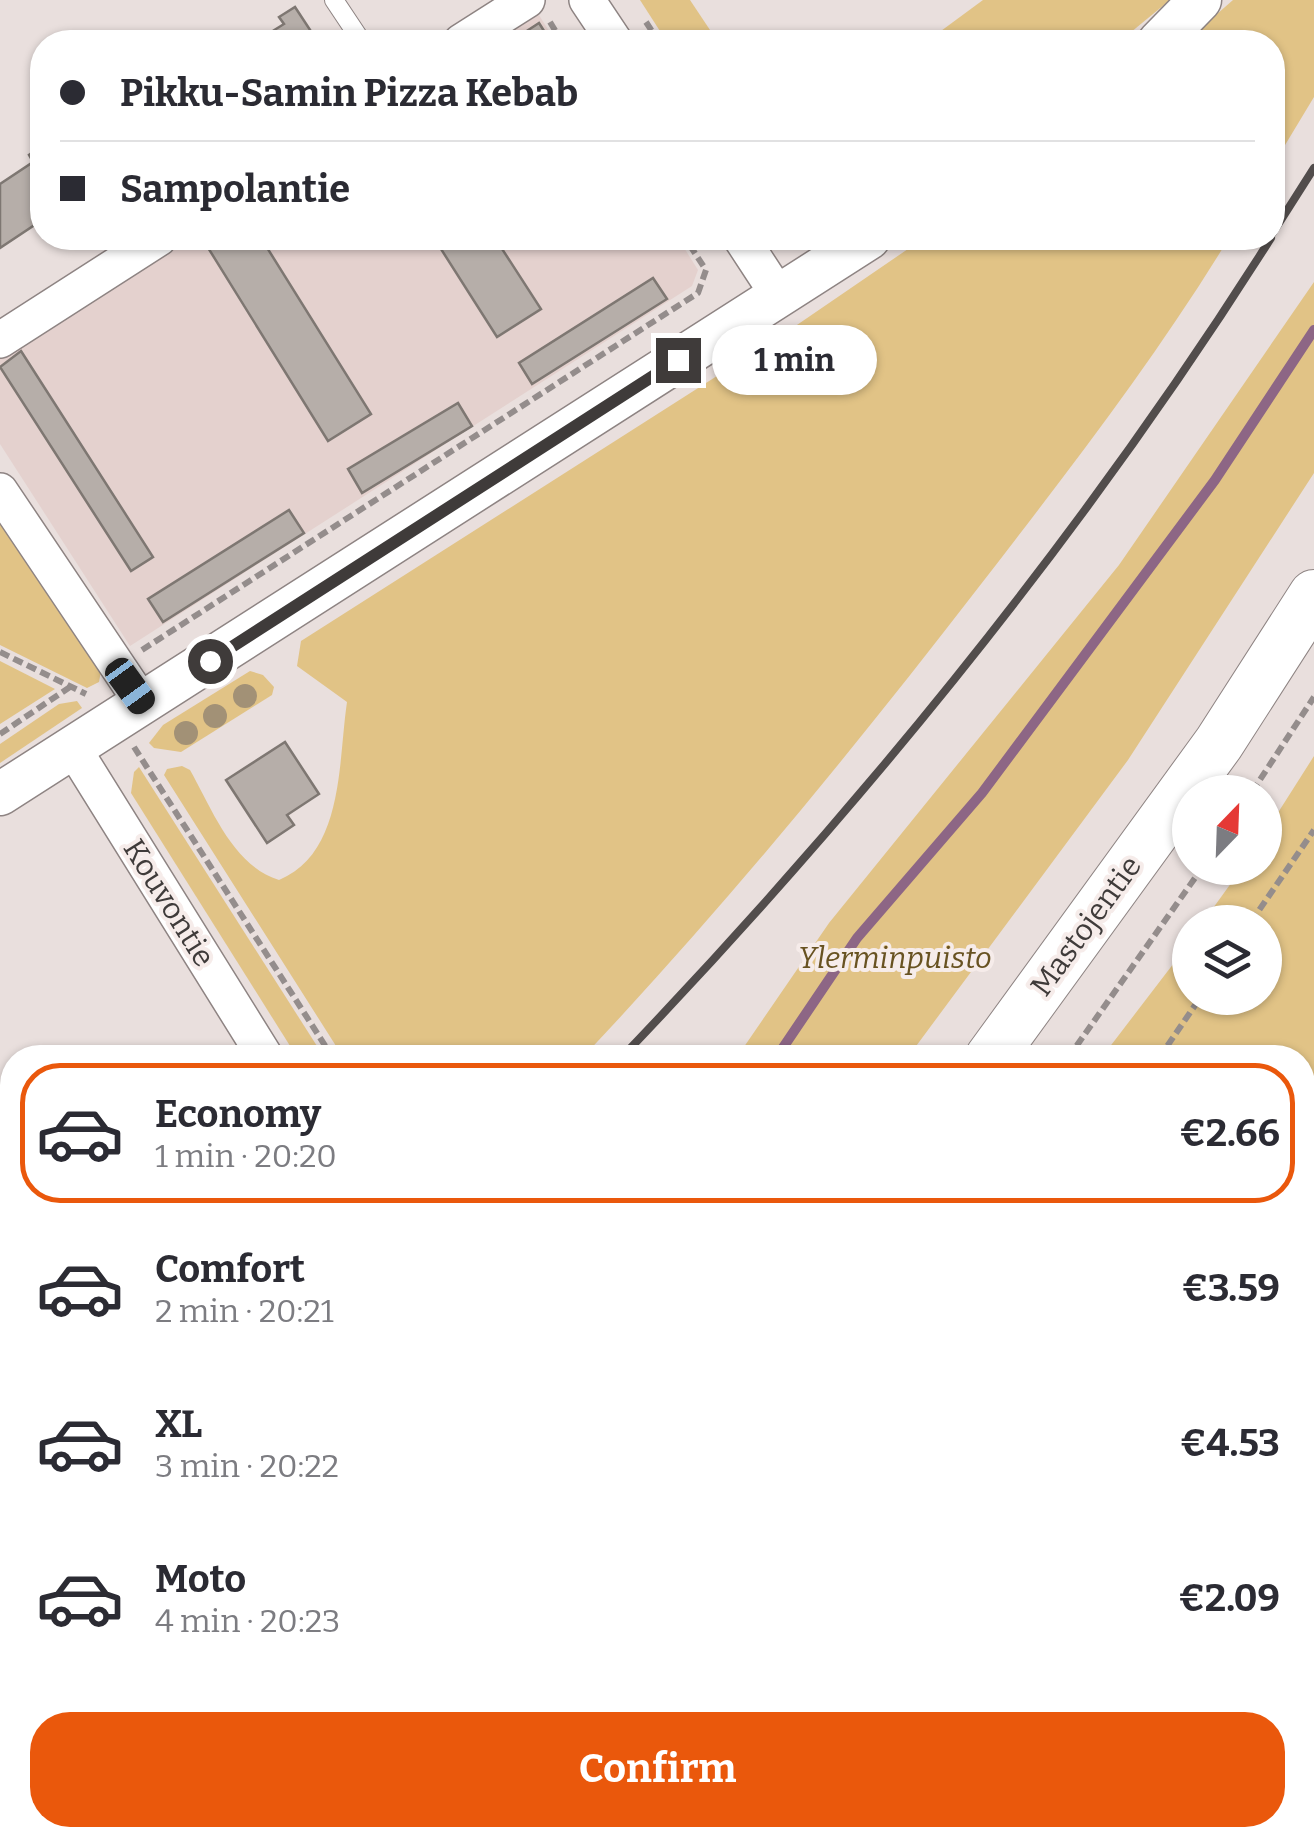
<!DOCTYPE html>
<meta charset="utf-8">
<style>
:root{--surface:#fff;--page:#f2f2f3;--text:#2b2b33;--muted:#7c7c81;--line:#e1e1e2;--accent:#ea580c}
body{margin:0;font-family:Bitter,serif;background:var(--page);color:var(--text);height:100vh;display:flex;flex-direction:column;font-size:38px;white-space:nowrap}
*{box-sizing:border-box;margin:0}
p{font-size:32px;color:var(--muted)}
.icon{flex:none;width:55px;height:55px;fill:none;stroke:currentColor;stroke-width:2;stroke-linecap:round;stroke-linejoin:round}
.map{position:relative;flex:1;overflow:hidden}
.drawer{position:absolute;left:0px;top:1045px;width:1315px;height:802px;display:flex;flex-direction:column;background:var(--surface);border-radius:40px 40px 0 0;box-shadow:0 2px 8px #0004}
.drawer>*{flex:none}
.banner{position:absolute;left:30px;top:30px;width:1255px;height:220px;border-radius:40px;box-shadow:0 2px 8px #0004;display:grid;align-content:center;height:220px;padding:0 30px;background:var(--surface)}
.needle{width:65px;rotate:23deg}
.fabs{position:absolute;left:1172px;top:775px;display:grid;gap:20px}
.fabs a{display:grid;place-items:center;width:110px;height:110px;border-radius:50%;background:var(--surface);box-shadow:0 2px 8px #0004;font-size:50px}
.end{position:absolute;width:45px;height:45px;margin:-22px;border:12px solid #3f3b3a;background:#fff;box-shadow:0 0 0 5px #fff}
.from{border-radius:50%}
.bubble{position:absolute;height:70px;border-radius:35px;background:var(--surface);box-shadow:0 2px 8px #0004;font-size:32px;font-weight:700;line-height:70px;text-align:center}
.car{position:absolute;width:30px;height:60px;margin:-30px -15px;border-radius:12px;box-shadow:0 0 8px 2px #0007;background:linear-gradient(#222 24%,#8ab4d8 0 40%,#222 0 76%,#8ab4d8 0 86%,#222 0)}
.banner b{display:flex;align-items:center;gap:35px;height:95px;font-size:38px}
.banner b+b{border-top:2px solid var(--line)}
.banner i{width:25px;height:25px;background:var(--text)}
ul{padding:18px 0 0;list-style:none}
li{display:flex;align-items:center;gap:30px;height:140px;margin:0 20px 15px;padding:0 10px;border:5px solid transparent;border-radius:40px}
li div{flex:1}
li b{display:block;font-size:38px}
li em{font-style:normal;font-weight:700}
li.selected{border-color:var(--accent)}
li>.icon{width:90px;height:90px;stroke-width:1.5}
.cta{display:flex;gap:20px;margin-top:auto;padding:20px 30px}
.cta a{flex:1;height:115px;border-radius:40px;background:var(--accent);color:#fff;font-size:40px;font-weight:700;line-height:115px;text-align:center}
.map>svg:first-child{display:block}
.built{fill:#e4d1ce}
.green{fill:#e1c386}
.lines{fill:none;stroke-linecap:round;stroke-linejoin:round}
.stream{stroke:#8d6685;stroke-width:10}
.building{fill:#b6aea9;stroke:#7e7772;stroke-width:2.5}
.service-casing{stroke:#8e8483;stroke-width:20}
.minor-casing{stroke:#8e8483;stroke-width:38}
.tertiary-casing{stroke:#8e8483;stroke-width:45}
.secondary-casing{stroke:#8e8483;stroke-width:52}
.path{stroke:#948d8c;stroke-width:6;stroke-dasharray:10 5;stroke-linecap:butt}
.service{stroke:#fff;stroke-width:18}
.minor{stroke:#fff;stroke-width:35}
.tertiary{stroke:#fff;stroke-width:42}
.secondary{stroke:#fff;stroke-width:50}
.rail{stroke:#524d4c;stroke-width:8}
.tree{fill:#a29176}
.route{stroke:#3f3b3a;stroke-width:12}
.labels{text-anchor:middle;stroke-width:8;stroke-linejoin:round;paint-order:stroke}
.street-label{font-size:30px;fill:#3f3b3a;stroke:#f6ecea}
.park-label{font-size:30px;font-style:italic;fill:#685221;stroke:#f6ecea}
</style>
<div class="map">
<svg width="1314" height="1846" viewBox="0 0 1314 1846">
<rect width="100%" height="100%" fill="#e9dfdd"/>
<g class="built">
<path d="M 537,12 L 556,42 L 490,42 Z"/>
<path d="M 188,238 L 678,238 L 698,270 L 692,286 L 130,646 L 0,444 L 0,359 Z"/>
</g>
<g class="green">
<path d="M 640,0 L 690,0 L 718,42 L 667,42 Z"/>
<path d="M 983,0 L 1170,0 L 1119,42 L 926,42 Z"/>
<path d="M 1233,0 L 1314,0 L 1314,97 L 1273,165 L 1272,42 L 1185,42 Z"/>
<path d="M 924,238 L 1229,238 C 1154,361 1066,474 978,588 C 853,750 723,909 583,1057 L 343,1057 L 164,775 L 167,769 L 182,766 L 190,770 C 212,809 233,866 279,880 C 344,853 338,763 347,702 L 297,666 L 301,641 L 794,327 Z"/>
<path d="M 1314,282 L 1314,473 L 1128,760 L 908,1057 L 737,1057 L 829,923 L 1119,565 Z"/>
<path d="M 0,510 L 102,665 L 99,682 L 87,688 L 0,645 Z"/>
<path d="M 0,661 L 55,689 L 0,724 Z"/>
<path d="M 250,671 L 263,675 L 274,687 L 272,695 L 181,752 L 154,748 L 149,743 L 163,725 Z"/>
<path d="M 77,701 L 82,708 L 0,763 L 0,744 L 59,704 Z"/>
<path d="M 1314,756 L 1314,1846 L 291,1846 L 305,1835 L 1302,1835 L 1302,1058 L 1102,1057 L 1190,942 L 1190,998 L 1265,998 L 1265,922 L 1203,922 L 1242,868 L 1265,868 L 1265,833 Z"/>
<path d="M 139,767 L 324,1057 L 297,1057 L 131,793 L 134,772 Z"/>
</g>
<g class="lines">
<path class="stream" d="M 776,1058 L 857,938 L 982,793 L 1215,480 L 1314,330"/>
</g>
<g class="building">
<path d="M 295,7 L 318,42 L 255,42 L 284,24 L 279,17 Z"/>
<path d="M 539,23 L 551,42 L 523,42 L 519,36 Z"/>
<path d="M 42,146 L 42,220 L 0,248 L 0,184 L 33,162 L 29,155 Z"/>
<path d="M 202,238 L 261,238 L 371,414 L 328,441 Z"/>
<path d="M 434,238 L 495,238 L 541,309 L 497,337 Z"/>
<path d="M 653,278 L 667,299 L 532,384 L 519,363 Z"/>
<path d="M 21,351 L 153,557 L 131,571 L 0,367 Z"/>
<path d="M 458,403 L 472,426 L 362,493 L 348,469 Z"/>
<path d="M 289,510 L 304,533 L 163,622 L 148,599 Z"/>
<path d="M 285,742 L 319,794 L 287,815 L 294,825 L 267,843 L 226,780 Z"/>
</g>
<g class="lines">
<g class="service-casing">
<path id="service" d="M 334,0 L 362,42"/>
</g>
<g class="minor-casing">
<g id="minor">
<path d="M 587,0 L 615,42"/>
<path d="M 461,42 L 527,0"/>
<path d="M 741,238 L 779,296"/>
<path d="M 0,340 L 159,238"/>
<path d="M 0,491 L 143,704"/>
<path d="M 73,748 L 266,1058"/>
</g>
</g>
<g class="tertiary-casing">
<g id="tertiary">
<path d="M 1159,42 L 1200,0"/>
<path d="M 0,794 L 869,238"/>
</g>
</g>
<g class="secondary-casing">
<g id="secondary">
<path d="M 990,1058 L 1219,743 L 1314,595"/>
<path d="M 184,1846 L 198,1835"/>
</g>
</g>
<g class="path">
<path d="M 550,22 L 562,42"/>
<path d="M 646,22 L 659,42"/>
<path d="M 142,650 L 698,293 L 706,270 L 685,238"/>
<path d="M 0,652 L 86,694"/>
<path d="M 0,734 L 70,687"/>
<path d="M 134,747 L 333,1058"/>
<path d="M 1252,792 L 1314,697"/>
<path d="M 1251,922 L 1314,830"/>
<path d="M 1068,1058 L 1202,868"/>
<path d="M 1159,1058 L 1200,998"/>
<path d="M 1302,1551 L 1314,1552"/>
<path d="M 503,1835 L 505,1846"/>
<path d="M 656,1835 L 661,1846"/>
<path d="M 326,1846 L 339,1835"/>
</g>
<use href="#service" class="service"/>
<use href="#minor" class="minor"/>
<use href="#tertiary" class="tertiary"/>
<use href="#secondary" class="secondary"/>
<g class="rail">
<path d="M 1272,234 L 1314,168"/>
<path d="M 621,1058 C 863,805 1084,534 1271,238"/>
<path d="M 0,1614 L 12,1605"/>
</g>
</g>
<g class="tree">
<circle cx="245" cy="696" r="12"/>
<circle cx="215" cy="716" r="12"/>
<circle cx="186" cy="733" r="12"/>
</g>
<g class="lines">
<path class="route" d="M 210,661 L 678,360"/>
</g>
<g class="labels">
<g class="street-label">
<text transform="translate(169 903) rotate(58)" y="10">Kouvontie</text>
<text transform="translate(1086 926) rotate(-54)" y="10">Mastojentie</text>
</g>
<g class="park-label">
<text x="895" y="968">Ylerminpuisto</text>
</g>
</g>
</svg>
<div class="fabs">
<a><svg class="needle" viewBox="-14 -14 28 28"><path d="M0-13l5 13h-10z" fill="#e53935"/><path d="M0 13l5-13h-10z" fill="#7c7c81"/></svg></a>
<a><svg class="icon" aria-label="layers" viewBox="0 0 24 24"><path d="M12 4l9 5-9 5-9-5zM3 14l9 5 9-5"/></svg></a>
</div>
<i class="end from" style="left:210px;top:661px"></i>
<i class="end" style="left:678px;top:360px"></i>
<div class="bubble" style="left:712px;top:325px;width:165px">1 min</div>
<i class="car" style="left:130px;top:686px;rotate:144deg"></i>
<div class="banner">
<b><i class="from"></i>Pikku-Samin Pizza Kebab</b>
<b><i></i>Sampolantie</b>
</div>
<section class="drawer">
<ul>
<li class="selected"><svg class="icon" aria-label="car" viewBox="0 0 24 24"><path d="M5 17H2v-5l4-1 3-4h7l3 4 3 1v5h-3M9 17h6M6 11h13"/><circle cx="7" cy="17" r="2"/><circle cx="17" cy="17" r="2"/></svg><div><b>Economy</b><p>1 min · 20:20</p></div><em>€2.66</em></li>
<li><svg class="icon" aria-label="car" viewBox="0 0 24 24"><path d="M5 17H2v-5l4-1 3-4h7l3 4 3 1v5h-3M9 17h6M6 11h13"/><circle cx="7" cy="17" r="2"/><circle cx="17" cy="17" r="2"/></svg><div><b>Comfort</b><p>2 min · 20:21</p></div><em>€3.59</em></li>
<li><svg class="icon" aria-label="car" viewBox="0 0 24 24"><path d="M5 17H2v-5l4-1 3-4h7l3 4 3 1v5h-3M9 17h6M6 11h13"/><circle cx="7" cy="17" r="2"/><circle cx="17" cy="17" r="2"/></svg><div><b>XL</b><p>3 min · 20:22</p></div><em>€4.53</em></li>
<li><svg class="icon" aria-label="car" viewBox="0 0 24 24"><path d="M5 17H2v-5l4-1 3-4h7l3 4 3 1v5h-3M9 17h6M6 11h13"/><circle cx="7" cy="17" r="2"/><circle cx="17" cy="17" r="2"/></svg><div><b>Moto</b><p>4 min · 20:23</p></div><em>€2.09</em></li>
</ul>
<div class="cta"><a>Confirm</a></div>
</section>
</div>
